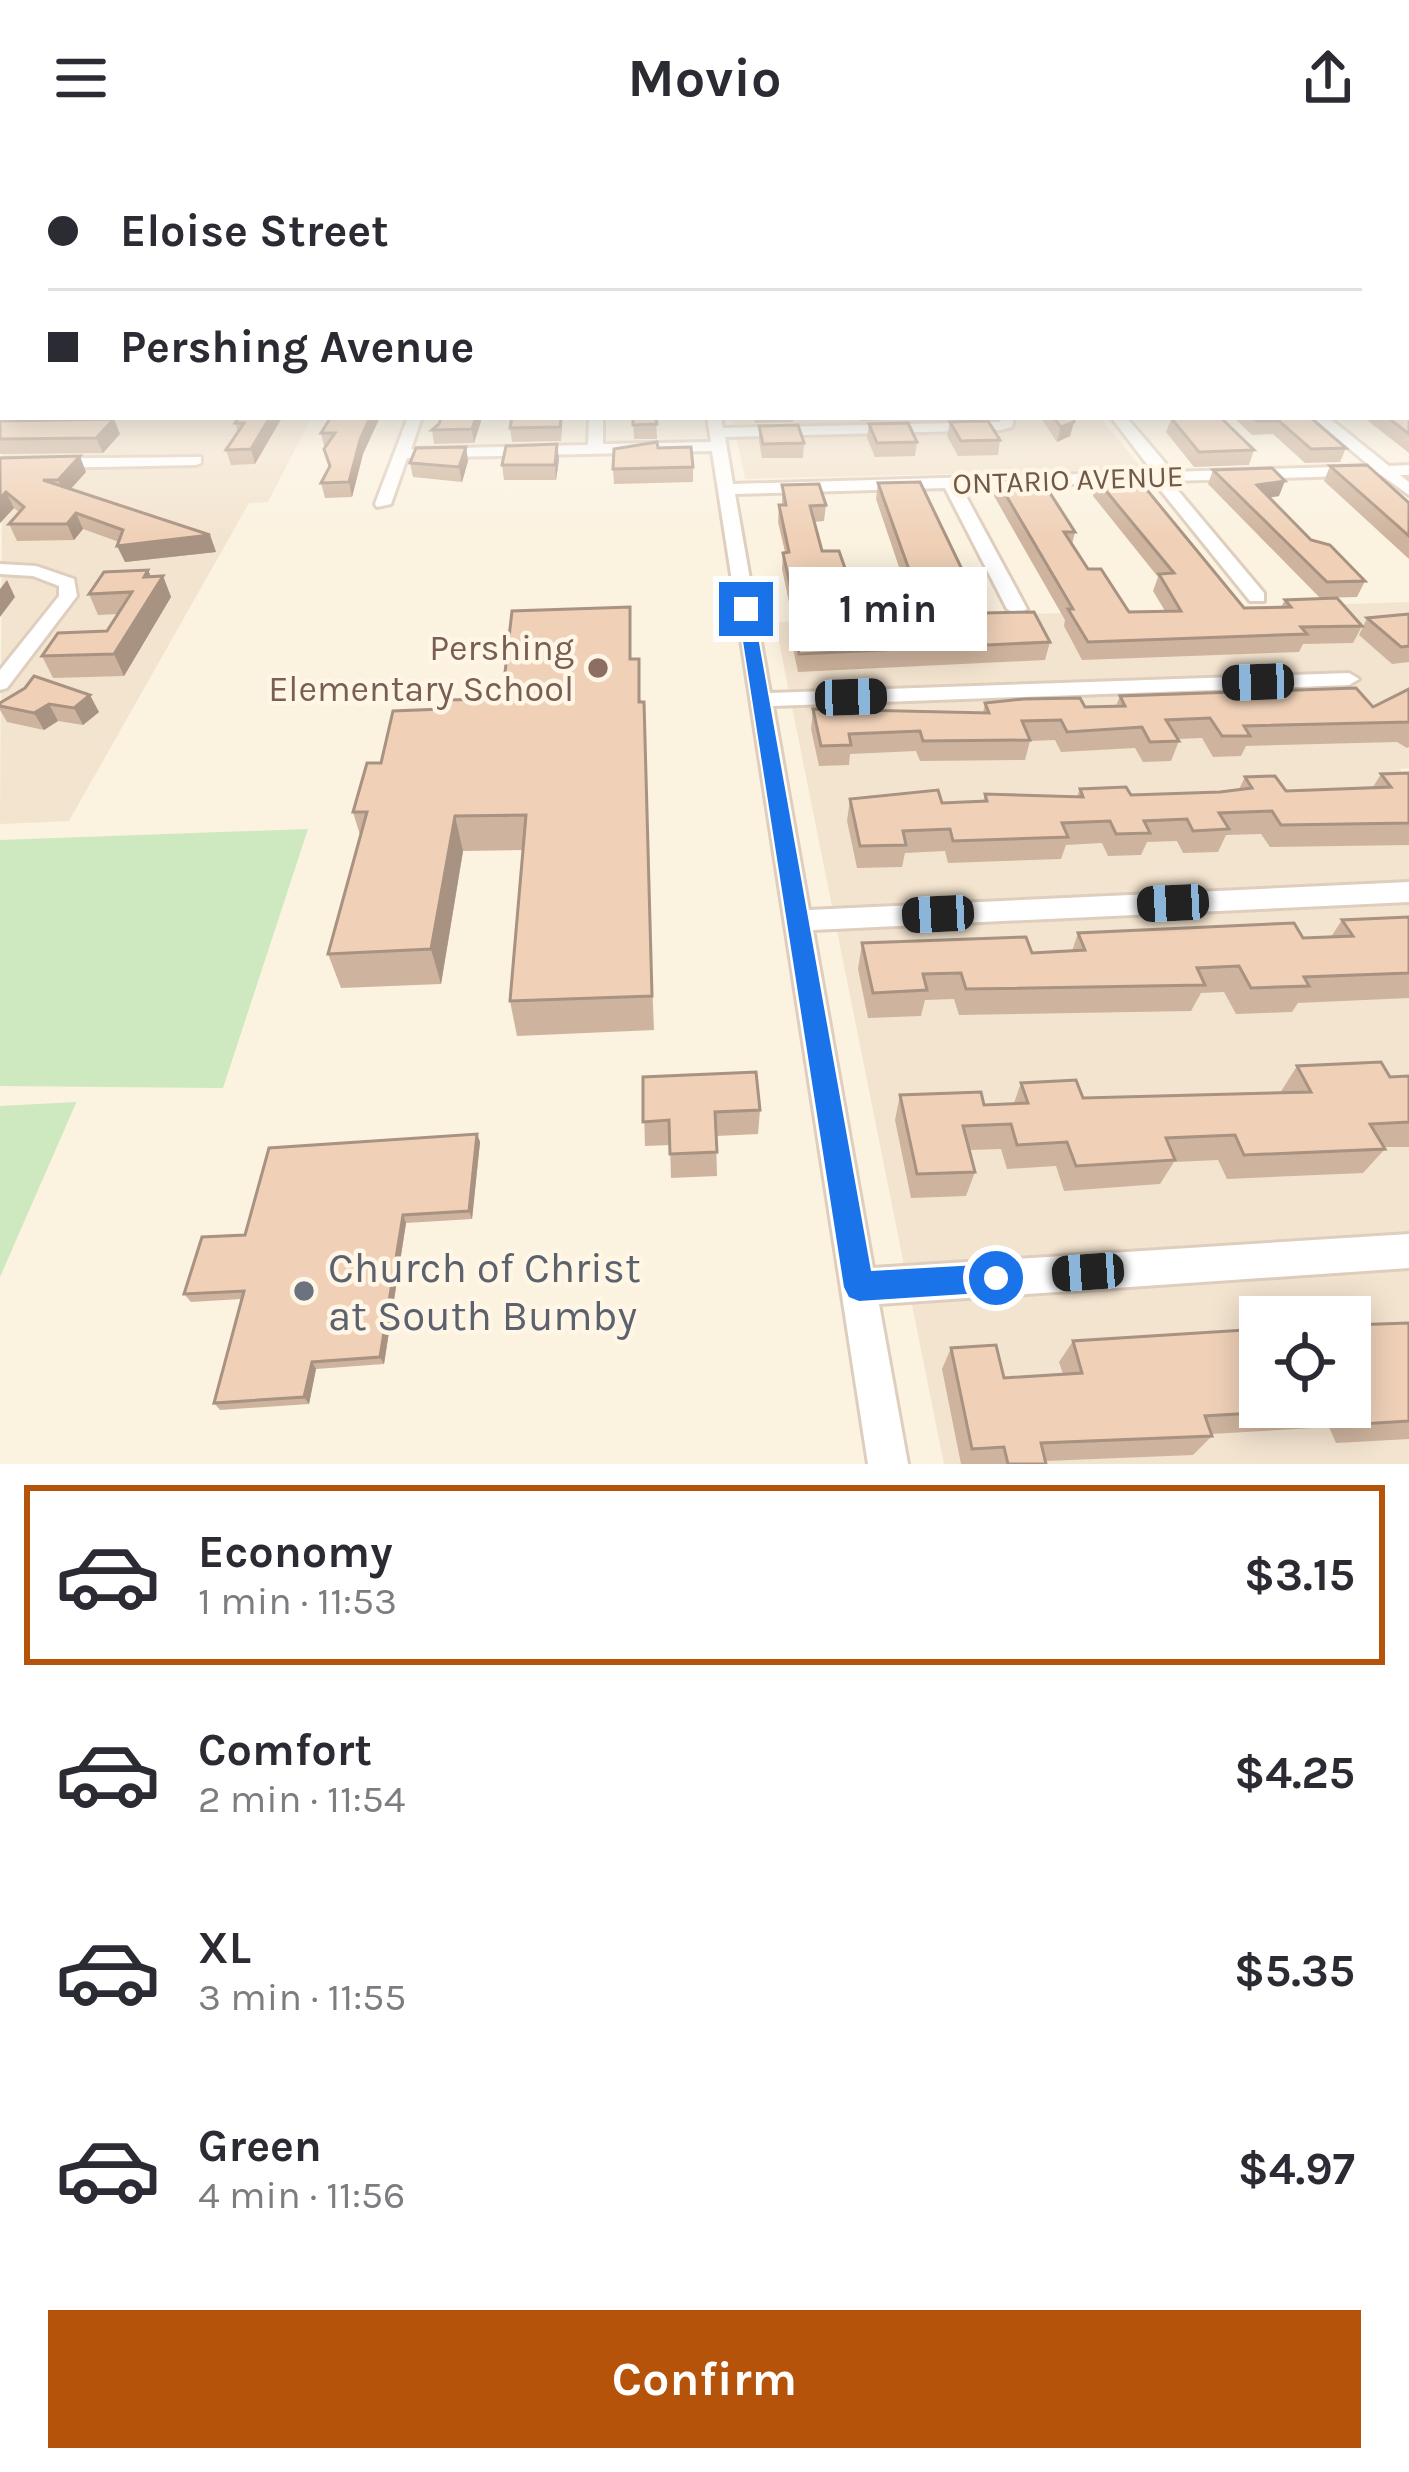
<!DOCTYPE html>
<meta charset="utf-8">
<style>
:root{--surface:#fff;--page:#f7f7f7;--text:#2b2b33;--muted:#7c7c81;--line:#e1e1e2;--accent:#b45309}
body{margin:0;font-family:Karla,sans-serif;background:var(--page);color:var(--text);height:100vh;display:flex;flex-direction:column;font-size:45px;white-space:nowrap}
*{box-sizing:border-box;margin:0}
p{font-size:39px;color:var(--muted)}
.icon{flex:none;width:66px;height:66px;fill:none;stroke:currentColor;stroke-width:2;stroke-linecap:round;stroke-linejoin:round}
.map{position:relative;height:1308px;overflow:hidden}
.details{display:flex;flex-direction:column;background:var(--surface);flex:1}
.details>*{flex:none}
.hud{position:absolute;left:0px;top:0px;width:1410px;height:264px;box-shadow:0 6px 30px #0003;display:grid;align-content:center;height:264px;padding:0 48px;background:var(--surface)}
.buttons{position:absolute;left:1239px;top:1140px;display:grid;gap:24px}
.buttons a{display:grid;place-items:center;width:132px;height:132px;border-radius:0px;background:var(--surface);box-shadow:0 6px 30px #0003;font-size:60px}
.end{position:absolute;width:54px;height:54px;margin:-27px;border:15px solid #1a73e8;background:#fff;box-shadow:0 0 0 6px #fff}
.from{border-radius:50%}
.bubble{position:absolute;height:84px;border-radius:0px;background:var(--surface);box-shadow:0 6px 30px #0003;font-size:39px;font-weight:700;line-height:84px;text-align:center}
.car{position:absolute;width:36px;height:72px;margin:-36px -18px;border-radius:15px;box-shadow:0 0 9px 3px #0007;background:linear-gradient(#222 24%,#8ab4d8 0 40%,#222 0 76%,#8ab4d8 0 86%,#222 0)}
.hud b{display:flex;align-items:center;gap:42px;height:114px;font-size:45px}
.hud b+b{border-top:3px solid var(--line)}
.hud i{width:30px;height:30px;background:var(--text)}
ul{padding:21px 0 0;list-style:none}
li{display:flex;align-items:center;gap:36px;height:180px;margin:0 24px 18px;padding:0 24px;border:6px solid transparent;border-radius:0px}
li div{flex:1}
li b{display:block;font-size:45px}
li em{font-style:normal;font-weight:700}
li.active{border-color:var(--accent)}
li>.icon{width:108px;height:108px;stroke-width:1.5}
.primary-button{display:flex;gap:24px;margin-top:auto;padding:24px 48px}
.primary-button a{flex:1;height:138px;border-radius:0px;background:var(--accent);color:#fff;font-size:48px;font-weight:700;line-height:138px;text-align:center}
header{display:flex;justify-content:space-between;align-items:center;height:156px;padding:0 48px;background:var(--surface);font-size:54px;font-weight:700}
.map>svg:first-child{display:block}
.residential{fill:#f3e4cf;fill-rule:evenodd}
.green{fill:#cee8c0}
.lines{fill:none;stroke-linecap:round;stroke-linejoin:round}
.minor-casing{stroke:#dfcebd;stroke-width:6}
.minor{fill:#fff;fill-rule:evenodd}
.wall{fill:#ceb49e}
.shaded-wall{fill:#a89281}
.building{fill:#f0d1b8;stroke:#a89281;stroke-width:3}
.route{fill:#1a73e8}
.education-dot{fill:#8d6e63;stroke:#fff6e6;stroke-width:4.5}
.worship-dot{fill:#6b7280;stroke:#fff6e6;stroke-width:4.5}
.labels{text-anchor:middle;stroke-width:9;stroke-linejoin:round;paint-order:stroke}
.far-street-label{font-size:30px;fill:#715948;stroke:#fff6e6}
.education-label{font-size:36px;fill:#785e54;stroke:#fff6e6;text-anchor:end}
.near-worship-label{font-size:42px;fill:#5b616d;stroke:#fff6e6;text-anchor:start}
</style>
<header><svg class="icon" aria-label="menu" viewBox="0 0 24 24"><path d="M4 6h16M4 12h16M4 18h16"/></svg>Movio<svg class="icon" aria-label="share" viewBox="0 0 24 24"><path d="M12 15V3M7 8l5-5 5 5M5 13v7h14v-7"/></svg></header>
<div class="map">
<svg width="1409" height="1308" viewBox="0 0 1409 1308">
<rect width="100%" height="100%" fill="#fbf2e0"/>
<g class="residential">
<path d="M 3,198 L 3,261 L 312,261 L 268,346 L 249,347 L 69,665 L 0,668 Z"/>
<path d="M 732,261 L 1099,261 L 1143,313 L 745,323 Z"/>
<path d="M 1409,446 L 1409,612 L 1399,613 L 1409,625 L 1409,1308 L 944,1308 L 775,466 ZM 1260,1161 L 1350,1161 L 1350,1251 L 1260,1251 Z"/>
</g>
<g class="green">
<path d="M 308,673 L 223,932 L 0,930 L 0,684 Z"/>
<path d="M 76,946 L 76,947 L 0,1121 L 0,950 Z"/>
</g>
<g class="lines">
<g class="minor-casing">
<g id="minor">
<path d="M 408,261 L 422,261 L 411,293 L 588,289 L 589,261 L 603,261 L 603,288 L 711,286 L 707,261 L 721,261 L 723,272 L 1000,266 L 1000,261 L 1014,261 L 1012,271 L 1001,274 L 725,281 L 733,328 L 1153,316 L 1111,261 L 1126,261 L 1166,308 L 1169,316 L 1370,310 L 1312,261 L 1328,261 L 1389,310 L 1409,309 L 1409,319 L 1400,319 L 1409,326 L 1409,339 L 1381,319 L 1170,325 L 1264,437 L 1264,445 L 1250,445 L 1154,326 L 961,331 L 1027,453 L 1017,459 L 1007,453 L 945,332 L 735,338 L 770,537 L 1349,517 L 1359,523 L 1349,529 L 773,550 L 809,754 L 1409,726 L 1409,746 L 813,774 L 873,1112 L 1409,1078 L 1409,1112 L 879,1148 L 908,1308 L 868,1308 L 712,295 L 407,302 L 391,348 L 377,351 L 375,348 Z"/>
<path d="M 201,301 L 201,307 L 196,309 L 0,313 L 0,303 Z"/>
<path d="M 0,408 L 36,410 L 74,423 L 77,440 L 7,532 L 0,534 L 0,514 L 59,440 L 59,430 L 33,420 L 0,418 Z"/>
</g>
</g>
<use href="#minor" class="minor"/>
</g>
<g class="wall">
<path d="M 1409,198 L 1409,297 L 1363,261 L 1407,261 Z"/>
<path d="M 239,261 L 281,261 L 255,308 L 231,309 L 226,294 L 238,276 L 235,267 Z"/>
<path d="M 331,261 L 380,261 L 363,298 L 352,341 L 325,342 L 321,327 L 329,312 L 321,277 Z"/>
<path d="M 476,261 L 480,261 L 481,265 L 474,287 L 434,288 L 432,274 L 439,268 Z"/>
<path d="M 563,261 L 561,285 L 512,286 L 510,272 Z"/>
<path d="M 633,261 L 656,261 L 657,283 L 634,283 Z"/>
<path d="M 754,261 L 793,261 L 793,266 L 755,267 Z"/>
<path d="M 859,261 L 899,261 L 898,264 L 860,265 Z"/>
<path d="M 937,261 L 976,261 L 938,263 Z"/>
<path d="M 1040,261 L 1074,261 L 1070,280 L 1057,286 Z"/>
<path d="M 1172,261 L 1220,261 L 1254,294 L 1249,309 L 1194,311 L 1166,276 Z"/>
<path d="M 1233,261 L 1310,261 L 1346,292 L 1340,306 L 1305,307 L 1273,278 L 1252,279 Z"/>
<path d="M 0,265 L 120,278 L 103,297 L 0,298 Z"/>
<path d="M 950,266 L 1000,284 L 998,299 L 958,300 L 947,280 Z"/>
<path d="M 869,268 L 917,286 L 915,300 L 875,301 L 867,282 Z"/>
<path d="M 759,270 L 804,287 L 803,302 L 762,302 L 759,285 Z"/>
<path d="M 466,291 L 468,305 L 462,326 L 413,321 L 410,307 Z"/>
<path d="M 658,292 L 693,311 L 693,326 L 614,328 L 613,313 Z"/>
<path d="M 0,302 L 86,316 L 71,333 L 210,379 L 216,396 L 125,406 L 119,386 L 83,373 L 74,384 L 17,385 L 9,368 L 19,356 L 14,352 L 0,367 Z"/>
<path d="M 559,303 L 556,324 L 504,324 L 502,309 Z"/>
<path d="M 1330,310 L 1409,347 L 1409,403 L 1324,325 Z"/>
<path d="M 1213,314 L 1279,340 L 1269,342 L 1311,384 L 1365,425 L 1357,441 L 1320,442 L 1208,328 Z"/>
<path d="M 997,324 L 1075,376 L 1072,388 L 1088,413 L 1129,456 L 1165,455 L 1153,435 L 1158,421 L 1093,340 L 1097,324 L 1244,452 L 1281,451 L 1285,444 L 1362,470 L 1353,487 L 1303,488 L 1299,496 L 1082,504 L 1064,470 L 1065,464 L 994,340 Z"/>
<path d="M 878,327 L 983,457 L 1050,486 L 1045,504 L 798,516 L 791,483 L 793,465 L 782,413 L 783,397 L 785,396 L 778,366 L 779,349 L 782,349 L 782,329 L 826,349 L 824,365 L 814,366 L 822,395 L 863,464 L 887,471 L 919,470 L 876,343 Z"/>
<path d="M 148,414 L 151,421 L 163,420 L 171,441 L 124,520 L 53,522 L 42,500 L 107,475 L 118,458 L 98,459 L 89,438 Z"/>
<path d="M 1409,458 L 1409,506 L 1392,508 L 1359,479 L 1367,462 Z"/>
<path d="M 632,503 L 641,546 L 654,874 L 517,880 L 510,845 L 523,694 L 463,695 L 441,828 L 341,832 L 328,798 L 360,679 L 353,656 L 381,607 L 442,553 L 502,543 Z"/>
<path d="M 25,532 L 99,556 L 83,569 L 58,565 L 44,574 L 7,566 L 0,554 L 0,547 Z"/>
<path d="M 1409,533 L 1409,591 L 1407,592 L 1397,586 L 1246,590 L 1241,600 L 1213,601 L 1202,582 L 1177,583 L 1179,585 L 1171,605 L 1143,606 L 1135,592 L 1061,596 L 1055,584 L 1030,585 L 1025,604 L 920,605 L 916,595 L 850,598 L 849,609 L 819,610 L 811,573 L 813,553 L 983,557 L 985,547 L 1085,551 L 1116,550 L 1120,540 L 1373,551 Z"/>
<path d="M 1409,617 L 1409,689 L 1270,691 L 1261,678 L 1226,679 L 1218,696 L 1183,697 L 1177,685 L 1147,686 L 1141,699 L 1108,700 L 1102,687 L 1066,689 L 1061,703 L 948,707 L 945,695 L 905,697 L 902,711 L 857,712 L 847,665 L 850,643 L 942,647 L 983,645 L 985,638 L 1077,640 L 1080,633 L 1131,639 L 1220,636 L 1239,633 L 1245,621 L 1286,635 L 1373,631 L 1381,618 Z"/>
<path d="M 1409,761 L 1409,842 L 1298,847 L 1292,856 L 1236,858 L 1224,836 L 1201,837 L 1191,855 L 959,859 L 954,843 L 925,844 L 921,860 L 868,862 L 858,813 L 862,787 L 1032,797 L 1072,795 L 1078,777 L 1303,782 L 1331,781 L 1342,764 Z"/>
<path d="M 1297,910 L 1390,921 L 1409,920 L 1409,991 L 1384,991 L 1385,993 L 1363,1017 L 1227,1023 L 1218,1004 L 1174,1006 L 1160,1028 L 1064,1035 L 1056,1010 L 1007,1013 L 1001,993 L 970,994 L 975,1016 L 966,1040 L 911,1042 L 895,964 L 900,939 L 984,949 L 1014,947 L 1021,927 L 1083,942 L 1280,937 Z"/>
<path d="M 643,921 L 760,954 L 758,978 L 716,980 L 717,1020 L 671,1022 L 670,989 L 645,990 Z"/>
<path d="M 477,978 L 480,986 L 472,1063 L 406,1067 L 384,1208 L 316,1213 L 309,1248 L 220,1254 L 214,1247 L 241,1143 L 191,1146 L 184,1138 L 245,1079 Z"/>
<path d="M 1409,1167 L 1409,1283 L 1336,1287 L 1329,1271 L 1211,1278 L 1212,1280 L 1193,1299 L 1046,1305 L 1046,1308 L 961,1308 L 942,1213 L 951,1192 L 1004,1222 L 1063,1218 L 1059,1206 L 1073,1185 Z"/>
</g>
<g class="shaded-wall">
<path d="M 3,225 L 3,247 L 0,250 L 0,228 Z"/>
<path d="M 270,261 L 282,262 L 255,308 L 251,293 Z"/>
<path d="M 370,261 L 380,261 L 363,298 L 352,341 L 349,326 L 360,284 Z"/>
<path d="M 476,261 L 480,261 L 481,265 L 474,287 L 472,273 Z"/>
<path d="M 114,263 L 120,278 L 103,297 L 96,282 Z"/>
<path d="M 1074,266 L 1070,280 L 1057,286 L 1061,271 Z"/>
<path d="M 557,288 L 559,303 L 556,324 L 555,309 Z"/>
<path d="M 466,291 L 468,305 L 462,326 L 459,311 Z"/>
<path d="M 80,300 L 86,316 L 65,339 L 58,324 Z"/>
<path d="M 1285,325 L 1279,340 L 1251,344 L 1257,329 Z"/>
<path d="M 6,336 L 14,352 L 0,367 L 0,342 Z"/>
<path d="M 76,357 L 83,373 L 74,384 L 67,368 Z"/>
<path d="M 210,379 L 216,396 L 125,406 L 117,390 Z"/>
<path d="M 148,414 L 156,432 L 163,420 L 171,441 L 124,520 L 114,498 Z"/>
<path d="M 7,424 L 15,441 L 0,461 L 0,433 Z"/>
<path d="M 90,539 L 99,556 L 83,569 L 74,552 Z"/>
<path d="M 49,548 L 58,565 L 44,574 L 34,557 Z"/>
<path d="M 455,660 L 463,695 L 441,828 L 431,793 Z"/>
<path d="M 477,978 L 480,986 L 472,1063 L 469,1055 Z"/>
<path d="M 403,1059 L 406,1067 L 384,1208 L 380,1201 Z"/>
<path d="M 312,1206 L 316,1213 L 309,1248 L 304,1241 Z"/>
</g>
<g class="building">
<path d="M 0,198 L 3,198 L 3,225 L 0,228 Z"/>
<path d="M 1407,198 L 1409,198 L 1409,278 L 1387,261 L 1407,261 Z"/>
<path d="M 239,261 L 270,261 L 251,293 L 226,294 L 244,267 L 235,267 Z"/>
<path d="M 331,261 L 370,261 L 360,284 L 349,326 L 321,327 L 330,310 L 324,293 L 335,277 L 321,277 Z"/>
<path d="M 441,261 L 476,261 L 472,273 L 432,274 L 439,268 Z"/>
<path d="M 512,261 L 561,261 L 560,271 L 510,272 Z"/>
<path d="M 633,261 L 656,261 L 657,268 L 633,269 Z"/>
<path d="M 1053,261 L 1074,261 L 1074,266 L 1061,271 Z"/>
<path d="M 1178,261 L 1220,261 L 1254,294 L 1199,296 L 1171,262 Z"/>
<path d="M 1252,261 L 1310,261 L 1346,292 L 1311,293 L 1279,265 L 1257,265 Z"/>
<path d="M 114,263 L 96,282 L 0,283 L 0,265 Z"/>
<path d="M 988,265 L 1000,284 L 961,285 L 950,266 Z"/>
<path d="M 908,267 L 917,286 L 877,287 L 869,268 Z"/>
<path d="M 798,269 L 804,287 L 763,288 L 759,270 Z"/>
<path d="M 657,286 L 658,292 L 691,291 L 693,311 L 613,313 L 614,293 Z"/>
<path d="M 557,288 L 555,309 L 502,309 L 506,290 Z"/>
<path d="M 466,291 L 459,311 L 410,307 L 416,292 Z"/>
<path d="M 80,300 L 58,324 L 43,324 L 210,379 L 117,390 L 123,374 L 76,357 L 67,368 L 9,368 L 24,351 L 6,336 L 0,342 L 0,302 Z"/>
<path d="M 1367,309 L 1409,347 L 1409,380 L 1330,310 Z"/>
<path d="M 1272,312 L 1285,325 L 1257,329 L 1311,384 L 1330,389 L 1365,425 L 1327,426 L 1213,314 Z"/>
<path d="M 1041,323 L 1075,376 L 1064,376 L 1088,413 L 1101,413 L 1129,456 L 1181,455 L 1159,418 L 1174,417 L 1097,324 L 1138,323 L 1244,452 L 1291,451 L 1285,444 L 1337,442 L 1362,470 L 1301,471 L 1307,478 L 1088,486 L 1068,453 L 1073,453 L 997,324 Z"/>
<path d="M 920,326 L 983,457 L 1034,456 L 1050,486 L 799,498 L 792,465 L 798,465 L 783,397 L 789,396 L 779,349 L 786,349 L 782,329 L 819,328 L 826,349 L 810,350 L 822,395 L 839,395 L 863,464 L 884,464 L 887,471 L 924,470 L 920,461 L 926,461 L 878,327 Z"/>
<path d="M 148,414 L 144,421 L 163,420 L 114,498 L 42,500 L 58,477 L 107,475 L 132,436 L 89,438 L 104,416 Z"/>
<path d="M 630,451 L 630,503 L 639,503 L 639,546 L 644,546 L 652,840 L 510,845 L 526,659 L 455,660 L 431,793 L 328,798 L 367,656 L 353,656 L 367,607 L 381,607 L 393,555 L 442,553 L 443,544 L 502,543 L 512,455 Z"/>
<path d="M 1409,458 L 1409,490 L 1401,491 L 1367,462 Z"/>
<path d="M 34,520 L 90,539 L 74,552 L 49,548 L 34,557 L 0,550 L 0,547 L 25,532 Z"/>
<path d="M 1356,532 L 1373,551 L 1409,533 L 1409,566 L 1244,570 L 1250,580 L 1222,580 L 1210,562 L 1166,564 L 1179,585 L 1150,586 L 1142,571 L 1067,576 L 1061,564 L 1022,565 L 1030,584 L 923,585 L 920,575 L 849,578 L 851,589 L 821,590 L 813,553 L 989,557 L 985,547 L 1024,543 L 1080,542 L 1085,551 L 1125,550 L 1120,540 Z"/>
<path d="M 1409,617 L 1409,667 L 1281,669 L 1272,655 L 1219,657 L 1229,673 L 1193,675 L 1187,663 L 1144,665 L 1150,677 L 1116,678 L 1110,665 L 1062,667 L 1068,681 L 953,685 L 950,673 L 903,675 L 906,689 L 860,690 L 850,643 L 938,634 L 942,647 L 987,645 L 985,638 L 1083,641 L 1080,633 L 1126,631 L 1131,639 L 1220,636 L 1252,632 L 1245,621 L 1275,620 L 1286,635 L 1391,631 L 1381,618 Z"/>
<path d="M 1409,761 L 1409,817 L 1304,821 L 1309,830 L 1251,832 L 1239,810 L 1197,812 L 1205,829 L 966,833 L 961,817 L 923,818 L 927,834 L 873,837 L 862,787 L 1026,781 L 1032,797 L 1085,794 L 1078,777 L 1294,767 L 1303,782 L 1353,780 L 1342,764 Z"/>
<path d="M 1381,906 L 1390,921 L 1409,920 L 1409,966 L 1370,968 L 1385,993 L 1244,999 L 1235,979 L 1166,982 L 1175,1004 L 1076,1010 L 1067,986 L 1017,989 L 1011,968 L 963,970 L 975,1016 L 917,1018 L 900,939 L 981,936 L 984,949 L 1028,947 L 1021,927 L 1076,924 L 1083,942 L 1311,936 L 1297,910 Z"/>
<path d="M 756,916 L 760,954 L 715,956 L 717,996 L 670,998 L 669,964 L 643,966 L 643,921 Z"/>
<path d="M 477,978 L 469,1055 L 403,1059 L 380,1201 L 312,1206 L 304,1241 L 214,1247 L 244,1135 L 184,1138 L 202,1081 L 245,1079 L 269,992 Z"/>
<path d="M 1409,1167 L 1409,1265 L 1361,1268 L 1354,1251 L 1205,1260 L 1212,1280 L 1041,1287 L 1046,1308 L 1008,1308 L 1004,1291 L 972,1293 L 951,1192 L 996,1189 L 1004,1222 L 1082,1217 L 1073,1185 L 1260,1173 L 1260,1251 L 1350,1251 L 1350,1169 Z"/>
</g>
<linearGradient id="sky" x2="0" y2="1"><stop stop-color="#94c4e6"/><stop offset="0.52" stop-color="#fdf9f1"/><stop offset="1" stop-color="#fdf9f1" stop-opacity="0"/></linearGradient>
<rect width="1409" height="381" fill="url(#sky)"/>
<path class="route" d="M 746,448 L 753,453 L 871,1115 L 996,1108 L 1007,1112 L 1011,1122 L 1007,1132 L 996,1136 L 859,1145 L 849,1141 L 844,1131 L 738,453 Z"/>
<circle class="education-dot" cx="598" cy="512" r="12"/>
<circle class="worship-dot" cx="304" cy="1135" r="12"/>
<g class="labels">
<g class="far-street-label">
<text transform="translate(1068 324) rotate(-2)" y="10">ONTARIO AVENUE</text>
</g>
<g class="education-label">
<text x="574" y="504">Pershing<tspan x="574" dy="41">Elementary School</tspan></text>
</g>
<g class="near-worship-label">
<text x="328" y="1126">Church of Christ<tspan x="328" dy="48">at South Bumby</tspan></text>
</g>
</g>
</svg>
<div class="buttons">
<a><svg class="icon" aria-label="locate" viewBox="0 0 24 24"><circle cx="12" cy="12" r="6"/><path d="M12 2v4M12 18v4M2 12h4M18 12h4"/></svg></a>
</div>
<i class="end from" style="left:996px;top:1122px"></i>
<i class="end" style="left:746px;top:453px"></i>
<div class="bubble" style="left:789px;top:411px;width:198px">1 min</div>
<i class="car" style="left:1258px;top:526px;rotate:268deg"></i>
<i class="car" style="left:851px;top:541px;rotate:88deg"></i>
<i class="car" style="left:1173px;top:747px;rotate:267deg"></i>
<i class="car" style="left:938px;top:758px;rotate:267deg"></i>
<i class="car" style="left:1088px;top:1116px;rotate:266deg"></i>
<div class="hud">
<b><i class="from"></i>Eloise Street</b>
<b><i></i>Pershing Avenue</b>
</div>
</div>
<section class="details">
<ul>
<li class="active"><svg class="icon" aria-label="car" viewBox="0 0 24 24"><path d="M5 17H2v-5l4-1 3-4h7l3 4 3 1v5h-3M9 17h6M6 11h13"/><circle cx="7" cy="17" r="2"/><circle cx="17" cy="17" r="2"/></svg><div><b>Economy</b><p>1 min · 11:53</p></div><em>$3.15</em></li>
<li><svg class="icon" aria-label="car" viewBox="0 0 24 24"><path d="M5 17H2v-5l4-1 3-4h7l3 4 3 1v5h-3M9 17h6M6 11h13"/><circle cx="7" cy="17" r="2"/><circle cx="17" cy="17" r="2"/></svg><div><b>Comfort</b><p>2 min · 11:54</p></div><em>$4.25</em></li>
<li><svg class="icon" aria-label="car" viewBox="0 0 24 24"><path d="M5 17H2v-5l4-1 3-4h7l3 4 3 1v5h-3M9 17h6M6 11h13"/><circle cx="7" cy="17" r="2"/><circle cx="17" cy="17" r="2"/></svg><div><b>XL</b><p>3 min · 11:55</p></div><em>$5.35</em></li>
<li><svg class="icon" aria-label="car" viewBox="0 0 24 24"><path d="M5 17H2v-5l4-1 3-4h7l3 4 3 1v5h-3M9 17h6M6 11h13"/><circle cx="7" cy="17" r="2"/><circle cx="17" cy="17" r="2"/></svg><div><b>Green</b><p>4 min · 11:56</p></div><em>$4.97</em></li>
</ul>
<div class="primary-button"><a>Confirm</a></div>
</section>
